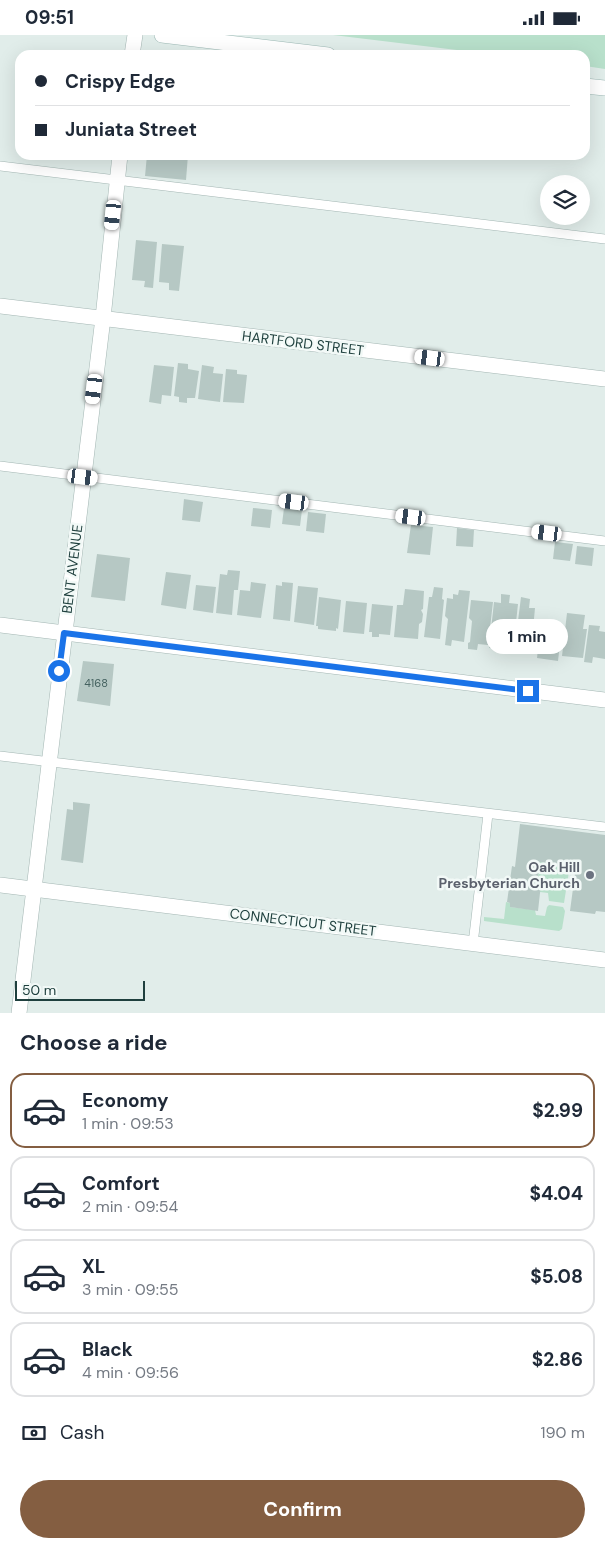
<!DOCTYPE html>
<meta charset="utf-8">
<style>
:root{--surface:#fff;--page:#f2f2f3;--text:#1f2937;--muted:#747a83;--line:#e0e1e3;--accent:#845e41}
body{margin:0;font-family:"DM Sans",sans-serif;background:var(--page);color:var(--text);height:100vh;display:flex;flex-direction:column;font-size:19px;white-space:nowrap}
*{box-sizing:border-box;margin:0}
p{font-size:16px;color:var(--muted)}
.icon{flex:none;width:28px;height:28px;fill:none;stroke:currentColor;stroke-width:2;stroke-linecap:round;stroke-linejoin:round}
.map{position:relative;height:978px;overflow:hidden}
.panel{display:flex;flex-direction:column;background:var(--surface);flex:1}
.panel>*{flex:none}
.top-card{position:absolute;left:15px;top:15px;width:575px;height:110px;border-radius:15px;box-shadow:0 5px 20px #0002;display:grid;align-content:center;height:110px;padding:0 20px;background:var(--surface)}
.buttons{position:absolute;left:540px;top:140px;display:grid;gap:10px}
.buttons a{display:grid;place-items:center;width:50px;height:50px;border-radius:50%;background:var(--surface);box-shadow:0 5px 20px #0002;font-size:25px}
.scale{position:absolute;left:15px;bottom:12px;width:130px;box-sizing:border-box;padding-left:5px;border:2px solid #1f403e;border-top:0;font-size:14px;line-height:18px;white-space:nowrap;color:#1f403e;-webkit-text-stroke:4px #f2f9f7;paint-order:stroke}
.end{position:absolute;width:22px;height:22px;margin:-11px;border:6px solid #1a73e8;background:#fff;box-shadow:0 0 0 2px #fff}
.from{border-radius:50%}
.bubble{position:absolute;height:35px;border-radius:18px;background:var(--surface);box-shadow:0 5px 20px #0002;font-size:16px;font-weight:700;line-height:35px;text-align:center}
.car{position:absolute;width:15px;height:30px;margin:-15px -8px;border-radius:6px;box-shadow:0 0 4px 1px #0007;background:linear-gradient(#fff 24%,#345 0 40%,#fff 0 76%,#345 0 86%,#fff 0)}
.top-card b{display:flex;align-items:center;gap:18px;height:48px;font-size:19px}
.top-card b+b{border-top:1px solid var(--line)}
.top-card i{width:12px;height:12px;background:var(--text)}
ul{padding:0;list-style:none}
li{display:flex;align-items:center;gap:15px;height:75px;margin:0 10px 8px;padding:0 10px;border:2px solid var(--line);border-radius:15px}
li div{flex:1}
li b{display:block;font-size:19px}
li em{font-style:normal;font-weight:700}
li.current{border-color:var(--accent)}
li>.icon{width:45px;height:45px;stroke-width:1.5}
h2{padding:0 20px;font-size:22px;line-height:60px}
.pay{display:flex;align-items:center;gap:12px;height:55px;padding:0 20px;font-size:19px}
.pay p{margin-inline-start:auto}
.action{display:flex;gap:10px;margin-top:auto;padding:10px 20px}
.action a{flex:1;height:58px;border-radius:30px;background:var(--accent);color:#fff;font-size:20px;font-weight:700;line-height:58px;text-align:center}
.status{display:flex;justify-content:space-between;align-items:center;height:35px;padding:0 25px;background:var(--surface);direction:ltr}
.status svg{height:14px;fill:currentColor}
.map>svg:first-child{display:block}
.green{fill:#b8e0cb}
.building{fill:#b6c8c4}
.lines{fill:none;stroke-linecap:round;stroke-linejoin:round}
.lane-casing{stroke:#a3b6b3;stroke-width:10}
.street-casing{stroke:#a3b6b3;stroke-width:16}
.secondary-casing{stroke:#9ebab6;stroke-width:16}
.lane{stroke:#fff;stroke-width:9}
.street{stroke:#fff;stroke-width:15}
.secondary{stroke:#fff;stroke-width:15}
.route{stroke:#1a73e8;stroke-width:6}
.worship-dot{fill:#6b7280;stroke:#f2f9f7;stroke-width:2}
.labels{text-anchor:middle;stroke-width:5;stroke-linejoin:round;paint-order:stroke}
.number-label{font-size:11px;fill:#456260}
.street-label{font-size:14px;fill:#1f403e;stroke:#f2f9f7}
.worship-label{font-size:14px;font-weight:bold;fill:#5b616d;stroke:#f2f9f7;text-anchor:end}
</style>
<div class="status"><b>09:51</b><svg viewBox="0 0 49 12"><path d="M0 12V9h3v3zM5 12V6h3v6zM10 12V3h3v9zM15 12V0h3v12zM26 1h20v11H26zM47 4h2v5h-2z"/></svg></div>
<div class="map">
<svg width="605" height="978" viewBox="0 0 605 978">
<rect width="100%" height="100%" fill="#e1edea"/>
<g class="green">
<path d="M 333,0 L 605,0 L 605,34 L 585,31 L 585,20 L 498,20 Z"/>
<path d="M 540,827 L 570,830 L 564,868 L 549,866 L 548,858 L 540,857 L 537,849 Z"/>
<path d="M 506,867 L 510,868 L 510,872 L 535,875 L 536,880 L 545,881 L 547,872 L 549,870 L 563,872 L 565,876 L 562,894 L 559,896 L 484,886 L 484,882 L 504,884 Z"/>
</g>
<g class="building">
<path d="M 147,120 L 188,120 L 186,145 L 145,141 Z"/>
<path d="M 136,205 L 157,207 L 153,253 L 144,252 L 145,246 L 132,245 Z"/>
<path d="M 162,209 L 184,211 L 179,256 L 169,255 L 169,248 L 159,247 Z"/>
<path d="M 178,328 L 188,329 L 188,334 L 199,336 L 195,363 L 187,363 L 187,368 L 179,367 L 179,362 L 174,361 Z"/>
<path d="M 154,330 L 174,332 L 171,361 L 162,360 L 161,369 L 149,367 Z"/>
<path d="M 202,330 L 214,332 L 213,338 L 223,339 L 220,367 L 198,364 Z"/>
<path d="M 226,334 L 237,335 L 237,339 L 247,340 L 244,368 L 223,367 Z"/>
<path d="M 184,464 L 203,467 L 200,487 L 182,485 Z"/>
<path d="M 253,473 L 272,475 L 270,493 L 251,491 Z"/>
<path d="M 284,473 L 302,475 L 300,491 L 282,489 Z"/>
<path d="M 308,477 L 326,479 L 324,498 L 306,496 Z"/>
<path d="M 411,490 L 433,492 L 430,520 L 407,518 Z"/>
<path d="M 457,493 L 474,495 L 473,512 L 456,511 Z"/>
<path d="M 555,507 L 573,509 L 570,526 L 553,524 Z"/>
<path d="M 577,511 L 594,513 L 592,531 L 575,529 Z"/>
<path d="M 97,519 L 130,523 L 125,566 L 91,562 Z"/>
<path d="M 228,535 L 240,536 L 238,555 L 234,555 L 232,580 L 216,578 L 220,539 L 227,540 Z"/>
<path d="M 166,537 L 191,540 L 186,574 L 161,570 Z"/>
<path d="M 251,547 L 266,549 L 261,583 L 237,580 L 240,555 L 250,556 Z"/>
<path d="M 282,547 L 293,548 L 290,586 L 273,584 L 276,550 L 282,551 Z"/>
<path d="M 196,550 L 216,552 L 213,578 L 193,575 Z"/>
<path d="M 298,551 L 318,553 L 314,590 L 294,587 Z"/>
<path d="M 434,552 L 443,553 L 442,564 L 444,565 L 440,604 L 424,602 L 429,562 L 432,562 Z"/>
<path d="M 405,554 L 424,556 L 423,574 L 421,575 L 423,579 L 422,587 L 419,589 L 418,604 L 394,602 L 397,570 L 403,570 Z"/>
<path d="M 459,555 L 470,556 L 464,607 L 452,605 L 451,611 L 445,610 L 448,584 L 445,581 L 447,563 L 453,564 L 453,559 L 458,560 Z"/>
<path d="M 501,559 L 510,560 L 509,568 L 518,569 L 513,615 L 489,613 L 494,567 L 501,568 Z"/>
<path d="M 319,562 L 341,565 L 338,594 L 336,593 L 336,596 L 318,594 L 318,591 L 316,591 Z"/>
<path d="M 521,562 L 530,564 L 529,573 L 535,573 L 531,615 L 522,614 L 521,619 L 514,618 Z"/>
<path d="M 471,565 L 493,567 L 488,610 L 478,609 L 477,615 L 468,614 L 468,608 L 470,607 L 472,586 L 469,583 Z"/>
<path d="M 346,566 L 367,568 L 364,599 L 343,597 Z"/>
<path d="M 372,569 L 393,571 L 390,600 L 379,599 L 379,602 L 372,602 L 372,597 L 369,597 Z"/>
<path d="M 567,578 L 585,580 L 583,594 L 587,594 L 583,623 L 562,621 Z"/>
<path d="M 541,587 L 562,590 L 558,626 L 537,623 Z"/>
<path d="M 589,590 L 600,591 L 599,596 L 605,597 L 605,624 L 593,622 L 592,628 L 584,627 Z"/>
<path d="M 83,626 L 114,629 L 110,671 L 77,666 Z"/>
<path d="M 73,767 L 90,769 L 83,828 L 61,825 L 67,774 L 73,775 Z"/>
<path d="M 520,789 L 605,800 L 605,877 L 596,876 L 595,879 L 570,876 L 576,831 L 540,827 L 537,849 L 541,849 L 538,876 L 510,872 L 510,868 L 507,867 L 512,831 L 515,832 Z"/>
</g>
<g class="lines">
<g class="lane-casing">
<g id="lane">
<path d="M 0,131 L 605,204"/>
<path d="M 0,431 L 605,506"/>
<path d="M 0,721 L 605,792"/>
<path d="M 473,909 L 488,779"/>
</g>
</g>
<g class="street-casing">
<g id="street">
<path d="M 132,20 L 135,0"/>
<path d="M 0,271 L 605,344"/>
<path d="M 0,590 L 605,665"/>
<path d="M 0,850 L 605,925"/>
<path d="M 19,978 L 103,283 L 120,120"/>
</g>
</g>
<g class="secondary-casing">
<g id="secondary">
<path d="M 162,0 L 328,20"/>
<path d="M 585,51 L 605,53"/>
</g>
</g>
<use href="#lane" class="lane"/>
<use href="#street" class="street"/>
<use href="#secondary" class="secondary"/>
</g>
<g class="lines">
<path class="route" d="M 59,636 L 64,598 L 528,656"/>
</g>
<circle class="worship-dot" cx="590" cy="840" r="5"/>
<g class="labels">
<g class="number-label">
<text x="96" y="652">4168</text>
</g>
<g class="street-label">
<text transform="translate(303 308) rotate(7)" y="5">HARTFORD STREET</text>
<text transform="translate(72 534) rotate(-83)" y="5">BENT AVENUE</text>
<text transform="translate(303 887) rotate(7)" y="5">CONNECTICUT STREET</text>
</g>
<g class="worship-label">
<text x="580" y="837">Oak Hill<tspan x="580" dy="16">Presbyterian Church</tspan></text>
</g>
</g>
</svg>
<div class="buttons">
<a><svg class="icon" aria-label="layers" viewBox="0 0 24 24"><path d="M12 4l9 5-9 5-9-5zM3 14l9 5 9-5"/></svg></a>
</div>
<div class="scale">50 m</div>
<i class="end from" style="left:59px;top:636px"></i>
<i class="end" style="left:528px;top:656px"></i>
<div class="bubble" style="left:486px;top:584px;width:82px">1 min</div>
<i class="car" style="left:113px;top:180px;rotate:186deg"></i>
<i class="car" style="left:430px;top:323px;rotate:277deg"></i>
<i class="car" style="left:94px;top:354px;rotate:187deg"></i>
<i class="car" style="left:83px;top:442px;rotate:97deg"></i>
<i class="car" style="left:294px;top:467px;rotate:277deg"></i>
<i class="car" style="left:411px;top:482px;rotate:277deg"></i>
<i class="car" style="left:547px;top:498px;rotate:277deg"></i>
<div class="top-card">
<b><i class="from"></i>Crispy Edge</b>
<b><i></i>Juniata Street</b>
</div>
</div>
<section class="panel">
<h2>Choose a ride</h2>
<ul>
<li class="current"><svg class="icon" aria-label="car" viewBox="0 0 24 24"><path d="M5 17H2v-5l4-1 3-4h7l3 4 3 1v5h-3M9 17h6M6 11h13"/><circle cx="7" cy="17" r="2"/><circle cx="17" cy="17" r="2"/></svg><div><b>Economy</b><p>1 min · 09:53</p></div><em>$2.99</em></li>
<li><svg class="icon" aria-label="car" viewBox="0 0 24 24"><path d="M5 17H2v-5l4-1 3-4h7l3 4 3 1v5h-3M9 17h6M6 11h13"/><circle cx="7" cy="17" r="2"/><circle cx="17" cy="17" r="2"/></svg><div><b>Comfort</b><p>2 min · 09:54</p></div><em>$4.04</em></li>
<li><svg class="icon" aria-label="car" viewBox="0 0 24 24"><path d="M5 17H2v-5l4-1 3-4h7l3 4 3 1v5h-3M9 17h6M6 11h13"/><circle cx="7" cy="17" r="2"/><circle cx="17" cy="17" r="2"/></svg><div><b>XL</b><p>3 min · 09:55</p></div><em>$5.08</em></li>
<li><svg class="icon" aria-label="car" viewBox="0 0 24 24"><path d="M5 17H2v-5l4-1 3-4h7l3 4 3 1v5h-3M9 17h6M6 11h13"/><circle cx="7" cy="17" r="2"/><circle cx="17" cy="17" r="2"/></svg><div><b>Black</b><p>4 min · 09:56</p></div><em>$2.86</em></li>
</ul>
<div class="pay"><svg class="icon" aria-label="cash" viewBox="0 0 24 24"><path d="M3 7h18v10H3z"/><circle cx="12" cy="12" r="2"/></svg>Cash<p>190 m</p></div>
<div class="action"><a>Confirm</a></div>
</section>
